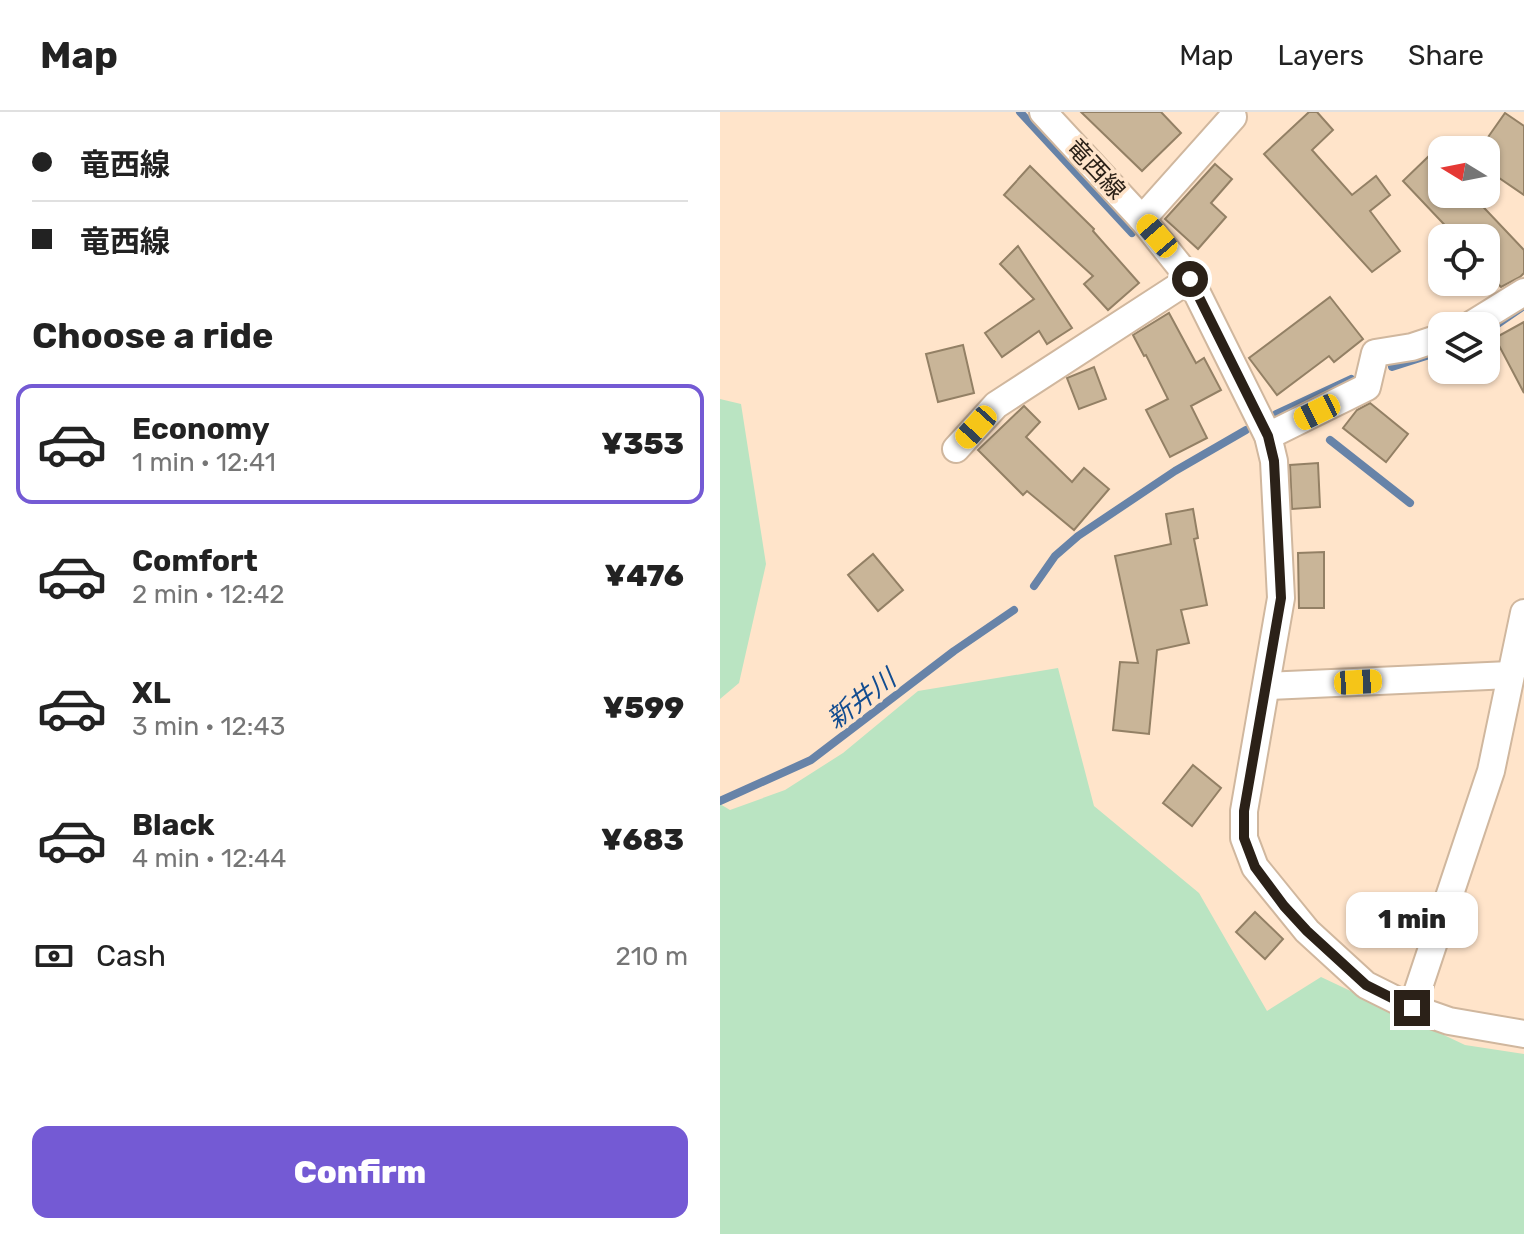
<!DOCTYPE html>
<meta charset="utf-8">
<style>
:root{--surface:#fff;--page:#f6f6f6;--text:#222;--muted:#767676;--line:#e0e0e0;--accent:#745ad4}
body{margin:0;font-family:Rubik,"Noto Sans JP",sans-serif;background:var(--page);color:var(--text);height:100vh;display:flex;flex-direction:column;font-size:30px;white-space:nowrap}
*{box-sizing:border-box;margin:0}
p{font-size:26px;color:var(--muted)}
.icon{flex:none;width:44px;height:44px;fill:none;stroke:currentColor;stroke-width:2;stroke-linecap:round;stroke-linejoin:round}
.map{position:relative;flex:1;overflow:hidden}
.details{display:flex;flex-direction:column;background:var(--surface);width:720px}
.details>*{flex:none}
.guide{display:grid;align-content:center;height:176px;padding:0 32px;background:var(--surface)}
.needle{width:52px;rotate:280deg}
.buttons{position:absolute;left:708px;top:24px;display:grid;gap:16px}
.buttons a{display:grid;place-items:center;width:72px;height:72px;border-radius:16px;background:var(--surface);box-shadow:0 2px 6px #0004;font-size:40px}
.end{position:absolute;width:36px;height:36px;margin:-18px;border:10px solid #2b2118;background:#fff;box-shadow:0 0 0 4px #fff}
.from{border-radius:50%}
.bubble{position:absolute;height:56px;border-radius:16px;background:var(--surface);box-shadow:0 2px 6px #0004;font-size:26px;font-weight:800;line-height:56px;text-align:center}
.car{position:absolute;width:24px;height:48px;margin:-24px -12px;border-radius:10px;box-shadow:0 0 6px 2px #0007;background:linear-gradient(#f5c518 24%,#345 0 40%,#f5c518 0 76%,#345 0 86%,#f5c518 0)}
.guide b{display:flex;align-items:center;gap:28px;height:76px;font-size:30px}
.guide b+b{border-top:2px solid var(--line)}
.guide i{width:20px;height:20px;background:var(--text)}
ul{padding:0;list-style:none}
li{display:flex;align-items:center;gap:24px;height:120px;margin:0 16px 12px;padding:0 16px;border:4px solid transparent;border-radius:16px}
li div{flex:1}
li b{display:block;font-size:30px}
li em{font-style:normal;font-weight:800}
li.selected{border-color:var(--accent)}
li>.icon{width:72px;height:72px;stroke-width:1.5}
h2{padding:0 32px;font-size:36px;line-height:96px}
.pay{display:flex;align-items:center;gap:20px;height:88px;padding:0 32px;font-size:30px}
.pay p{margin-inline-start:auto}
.action{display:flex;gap:16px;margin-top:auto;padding:16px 32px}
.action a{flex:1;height:92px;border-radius:16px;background:var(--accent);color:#fff;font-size:32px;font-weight:800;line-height:92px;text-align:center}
header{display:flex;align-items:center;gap:48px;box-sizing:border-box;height:112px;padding:0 40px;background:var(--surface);border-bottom:2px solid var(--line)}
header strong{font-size:38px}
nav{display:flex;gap:44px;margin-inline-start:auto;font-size:28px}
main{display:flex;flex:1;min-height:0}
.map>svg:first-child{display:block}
.green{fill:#bae4c2}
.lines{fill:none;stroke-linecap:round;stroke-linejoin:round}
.stream{stroke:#6783a8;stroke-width:8}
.building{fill:#c9b598;stroke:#938065;stroke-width:2}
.minor-casing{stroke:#d0b79e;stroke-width:30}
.minor{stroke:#fff;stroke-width:26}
.route{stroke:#2b2118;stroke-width:10}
.labels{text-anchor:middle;stroke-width:7;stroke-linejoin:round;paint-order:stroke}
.street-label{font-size:24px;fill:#2b2118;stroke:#ffe4ca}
.water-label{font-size:26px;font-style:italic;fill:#124c90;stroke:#ffe4ca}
</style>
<header>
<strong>Map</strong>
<nav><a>Map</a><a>Layers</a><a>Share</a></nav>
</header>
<main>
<section class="details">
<div class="guide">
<b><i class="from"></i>竜西線</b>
<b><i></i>竜西線</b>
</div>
<h2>Choose a ride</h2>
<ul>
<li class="selected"><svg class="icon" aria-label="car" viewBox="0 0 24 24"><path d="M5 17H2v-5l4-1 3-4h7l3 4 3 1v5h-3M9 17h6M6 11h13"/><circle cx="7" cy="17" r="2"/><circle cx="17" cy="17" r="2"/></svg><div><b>Economy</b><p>1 min · 12:41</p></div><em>¥353</em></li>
<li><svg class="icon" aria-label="car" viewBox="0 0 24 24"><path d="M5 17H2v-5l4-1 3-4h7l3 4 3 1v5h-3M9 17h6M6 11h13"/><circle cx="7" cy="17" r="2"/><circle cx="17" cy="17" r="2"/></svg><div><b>Comfort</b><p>2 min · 12:42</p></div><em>¥476</em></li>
<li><svg class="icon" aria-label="car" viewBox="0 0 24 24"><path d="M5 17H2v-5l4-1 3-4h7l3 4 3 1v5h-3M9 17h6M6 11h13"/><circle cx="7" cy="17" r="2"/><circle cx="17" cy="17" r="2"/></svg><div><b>XL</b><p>3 min · 12:43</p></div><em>¥599</em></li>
<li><svg class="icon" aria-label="car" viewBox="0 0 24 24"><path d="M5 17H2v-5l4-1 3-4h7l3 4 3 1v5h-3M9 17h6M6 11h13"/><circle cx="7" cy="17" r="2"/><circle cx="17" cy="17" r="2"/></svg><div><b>Black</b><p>4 min · 12:44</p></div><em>¥683</em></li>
</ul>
<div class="pay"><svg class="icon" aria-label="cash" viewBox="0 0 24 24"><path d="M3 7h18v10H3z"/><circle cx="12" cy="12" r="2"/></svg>Cash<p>210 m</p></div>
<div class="action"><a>Confirm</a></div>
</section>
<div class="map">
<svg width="804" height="1122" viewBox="0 0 804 1122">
<rect width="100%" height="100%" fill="#ffe4ca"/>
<g class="green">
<path d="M 0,287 L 21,292 L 46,452 L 19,571 L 0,587 Z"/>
<path d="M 338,556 L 374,694 L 479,781 L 547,899 L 601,865 L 745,933 L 804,942 L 804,1122 L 0,1122 L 0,692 L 10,698 L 65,678 L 123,641 L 198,579 Z"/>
</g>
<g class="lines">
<g class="stream">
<path d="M 300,0 L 412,121"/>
<path d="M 766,220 L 804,194"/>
<path d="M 672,255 L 722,239"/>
<path d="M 556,302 L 631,267"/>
<path d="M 610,328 L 690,391"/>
<path d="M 314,474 L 335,444 L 358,424 L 455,359 L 526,318"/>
<path d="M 0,689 L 91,648 L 234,539 L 294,498"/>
</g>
</g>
<g class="building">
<path d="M 361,0 L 441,0 L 461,21 L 422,59 Z"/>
<path d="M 589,0 L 597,0 L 613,18 L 592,38 L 632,83 L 656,64 L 670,83 L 650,99 L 680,139 L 652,160 L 544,42 Z"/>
<path d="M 785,1 L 804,14 L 804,83 L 766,57 L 766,28 Z"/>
<path d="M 711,42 L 722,54 L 722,82 L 751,82 L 804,138 L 804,161 L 800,165 L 781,175 L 766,159 L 766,126 L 737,126 L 683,69 Z"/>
<path d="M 495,52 L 512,67 L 491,91 L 506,105 L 478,137 L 445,107 Z"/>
<path d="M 310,54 L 374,117 L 373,119 L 419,171 L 388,198 L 364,172 L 373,164 L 284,83 Z"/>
<path d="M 298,134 L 352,216 L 327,232 L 319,219 L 282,245 L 265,221 L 314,187 L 280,152 Z"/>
<path d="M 610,185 L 643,227 L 614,250 L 609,244 L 557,283 L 529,246 Z"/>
<path d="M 449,201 L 476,251 L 484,246 L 501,278 L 471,294 L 487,326 L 450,345 L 426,298 L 448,287 L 426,243 L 424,244 L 413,223 Z"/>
<path d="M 804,210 L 804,281 L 775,226 Z"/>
<path d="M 243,233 L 254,281 L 218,290 L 206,242 Z"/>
<path d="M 374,255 L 386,287 L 359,297 L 347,266 Z"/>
<path d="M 650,291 L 688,322 L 666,350 L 623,316 L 637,298 Z"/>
<path d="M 304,294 L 320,310 L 306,325 L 352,370 L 364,356 L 389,377 L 354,418 L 307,379 L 303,383 L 258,338 Z"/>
<path d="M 598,351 L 600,395 L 572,397 L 570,353 Z"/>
<path d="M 473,397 L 478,426 L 474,427 L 487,493 L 461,498 L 469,531 L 437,538 L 429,622 L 393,618 L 400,550 L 418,551 L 395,444 L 451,432 L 446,402 Z"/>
<path d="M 604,440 L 604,496 L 579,496 L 578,441 Z"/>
<path d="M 153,442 L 183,478 L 158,499 L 128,463 Z"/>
<path d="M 473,653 L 501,676 L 472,714 L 443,691 Z"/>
<path d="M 535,800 L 563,827 L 545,847 L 516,820 Z"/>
</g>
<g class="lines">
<g class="minor-casing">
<g id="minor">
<path d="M 323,0 L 422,107 L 470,167 L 548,324 L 554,349 L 561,486 L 524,699 L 524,726 L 535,755 L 587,819 L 646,873 L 692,896 L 729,909 L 804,922"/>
<path d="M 422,107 L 513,5"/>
<path d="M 749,214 L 804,180"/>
<path d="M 548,324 L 647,275 L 655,241 L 692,235 L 722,225"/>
<path d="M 236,337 L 276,293 L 470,167"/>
<path d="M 547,574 L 790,563"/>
<path d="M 692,896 L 771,659 L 804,501"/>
</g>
</g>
<use href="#minor" class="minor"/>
</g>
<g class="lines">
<path class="route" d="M 470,167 L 548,324 L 554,349 L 561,486 L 524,699 L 524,726 L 535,755 L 564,794 L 587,819 L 646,873 L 692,896"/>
</g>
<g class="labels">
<g class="street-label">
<text transform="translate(376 57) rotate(47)" y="8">竜西線</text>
</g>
<g class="water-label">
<text transform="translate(141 587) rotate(-37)" y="9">新井川</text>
</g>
</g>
</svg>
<div class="buttons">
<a><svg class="needle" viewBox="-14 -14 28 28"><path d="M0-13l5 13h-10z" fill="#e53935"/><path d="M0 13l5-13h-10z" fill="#767676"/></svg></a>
<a><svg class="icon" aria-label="locate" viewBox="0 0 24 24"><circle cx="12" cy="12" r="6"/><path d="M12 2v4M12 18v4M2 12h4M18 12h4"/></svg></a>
<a><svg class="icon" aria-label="layers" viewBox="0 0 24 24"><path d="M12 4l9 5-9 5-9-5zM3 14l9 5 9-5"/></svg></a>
</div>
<i class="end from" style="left:470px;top:167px"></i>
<i class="end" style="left:692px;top:896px"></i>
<div class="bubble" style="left:626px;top:780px;width:132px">1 min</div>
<i class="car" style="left:437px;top:124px;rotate:319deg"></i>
<i class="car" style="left:597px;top:300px;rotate:244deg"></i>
<i class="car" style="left:256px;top:315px;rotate:222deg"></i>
<i class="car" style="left:638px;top:570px;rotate:87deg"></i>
</div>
</main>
